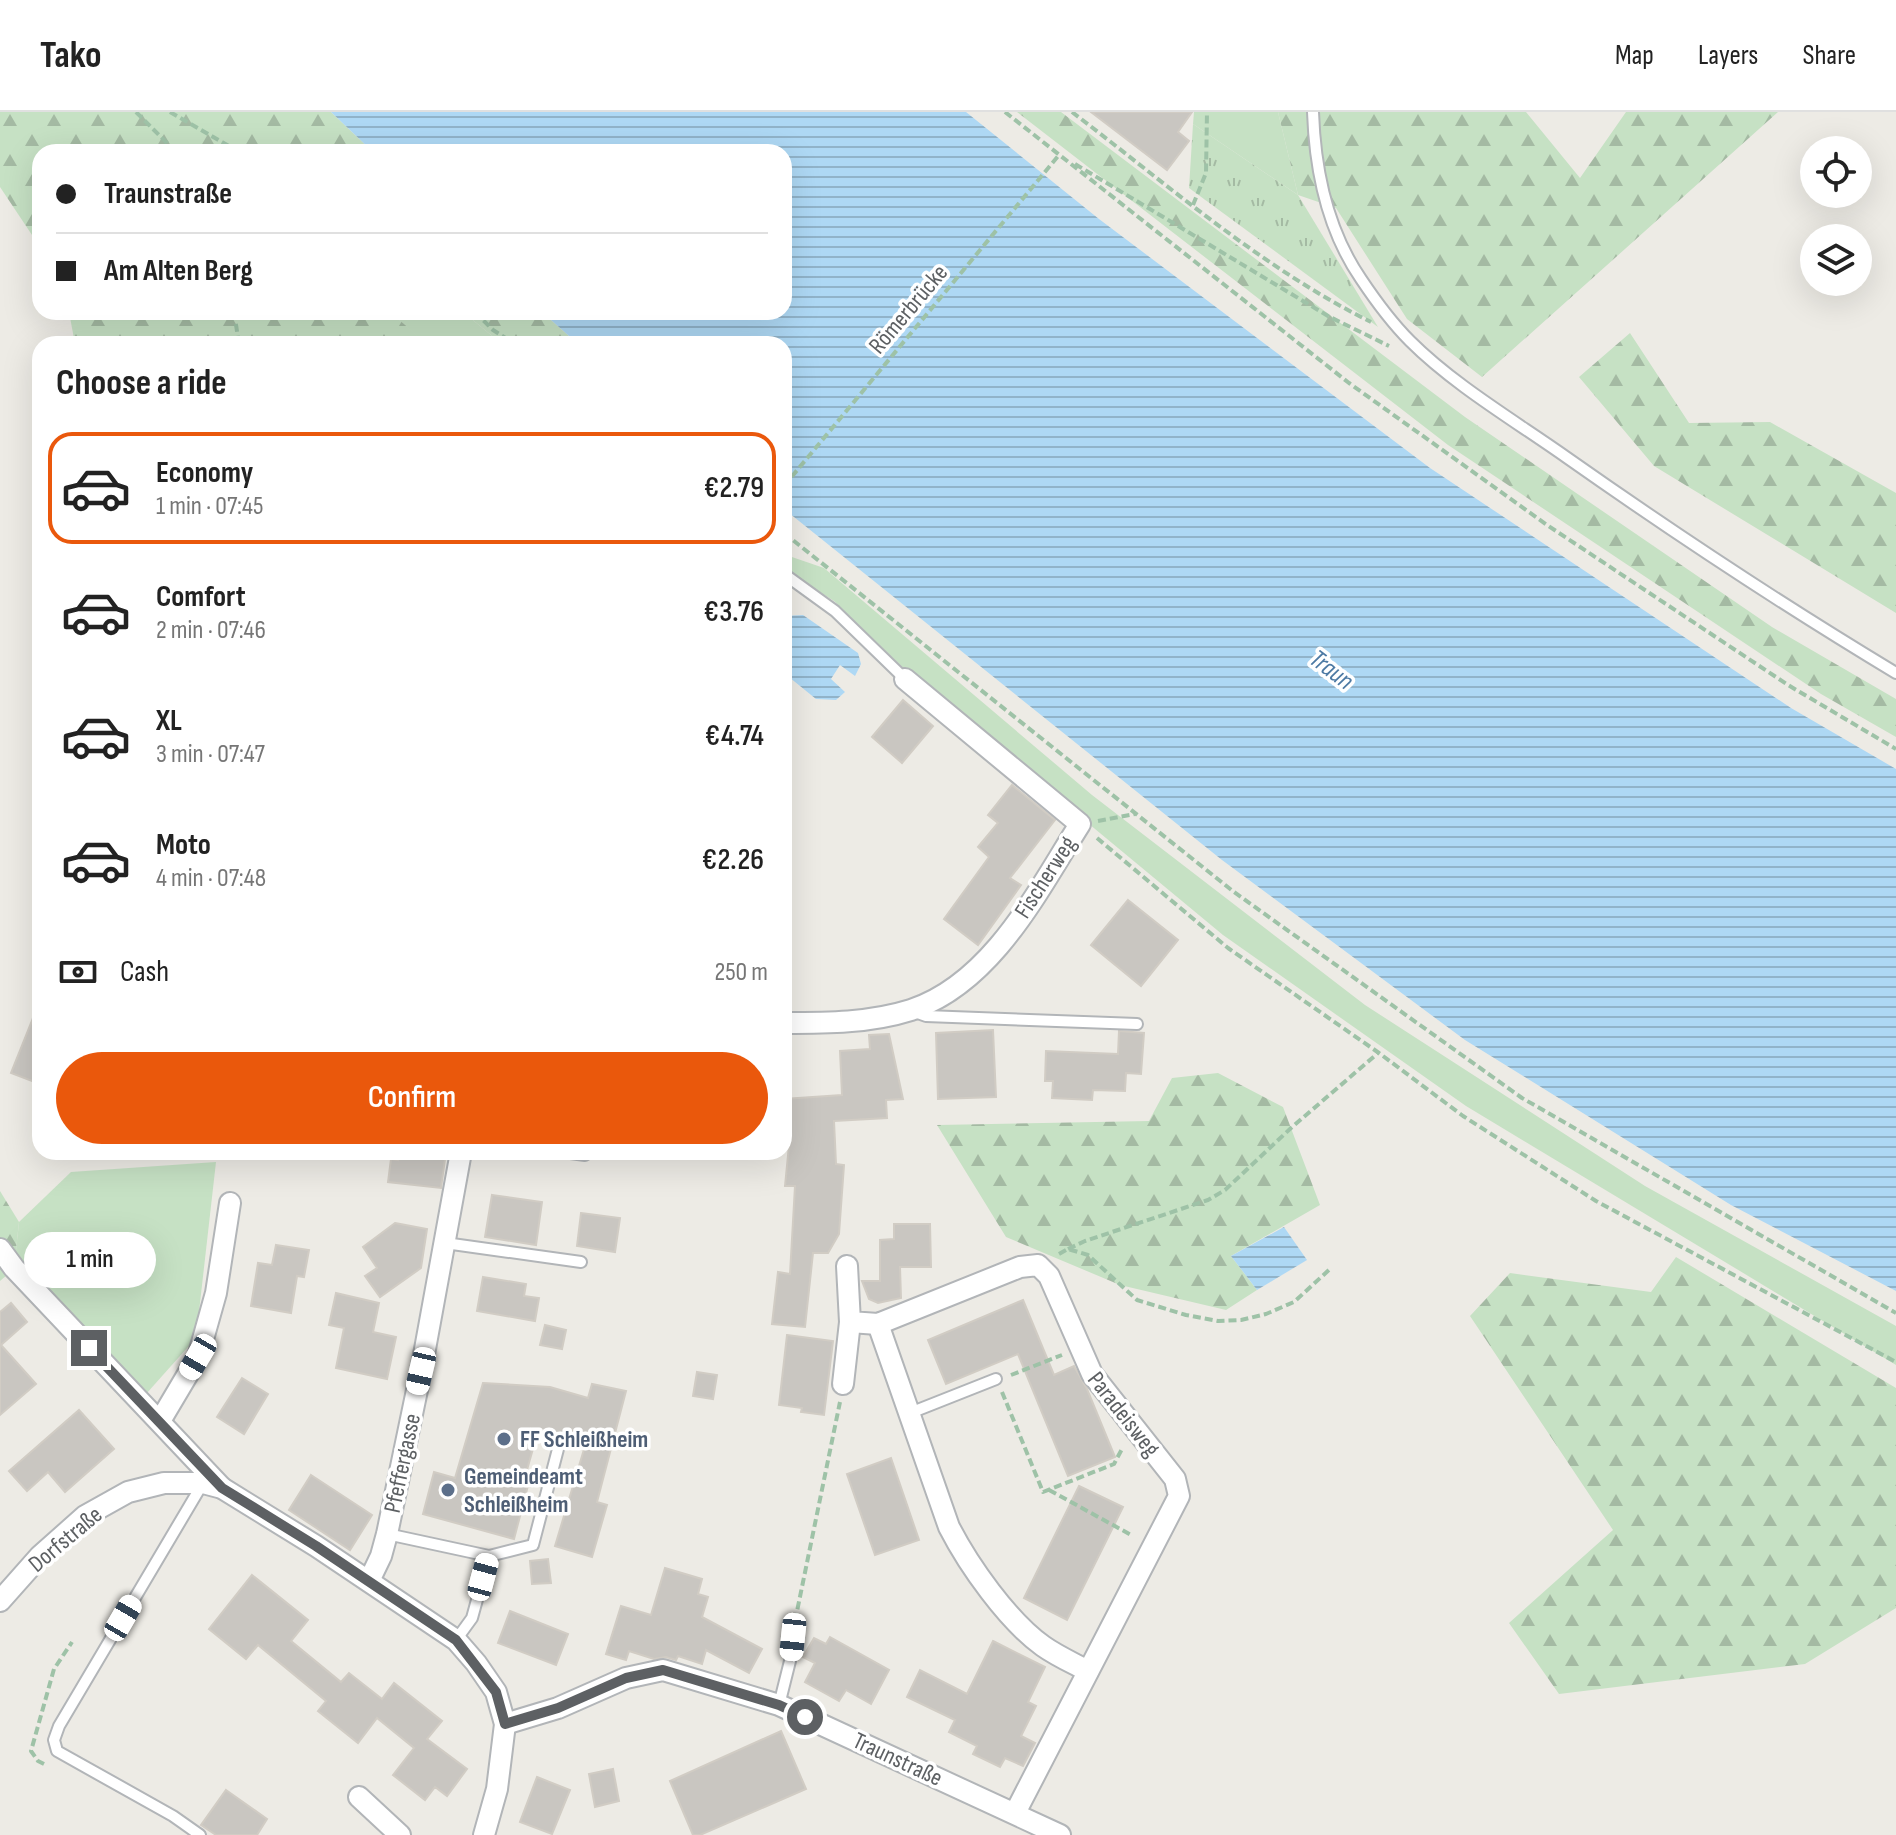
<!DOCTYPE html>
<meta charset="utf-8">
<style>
:root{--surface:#fff;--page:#f6f6f6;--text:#222;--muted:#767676;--line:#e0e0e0;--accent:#ea580c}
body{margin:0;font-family:"Sofia Sans Condensed",sans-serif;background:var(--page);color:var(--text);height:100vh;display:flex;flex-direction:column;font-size:30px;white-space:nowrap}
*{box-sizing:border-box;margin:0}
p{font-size:26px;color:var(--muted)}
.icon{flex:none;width:44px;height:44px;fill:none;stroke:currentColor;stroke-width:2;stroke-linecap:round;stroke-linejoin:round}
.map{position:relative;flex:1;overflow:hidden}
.sheet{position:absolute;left:32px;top:224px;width:760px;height:824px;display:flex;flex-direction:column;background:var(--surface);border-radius:24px;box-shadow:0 8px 32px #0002}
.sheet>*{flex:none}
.hud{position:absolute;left:32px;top:32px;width:760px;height:176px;border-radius:24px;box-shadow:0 8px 32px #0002;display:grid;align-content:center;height:176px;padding:0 24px;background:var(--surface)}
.tools{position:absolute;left:1800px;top:24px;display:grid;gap:16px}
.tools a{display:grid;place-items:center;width:72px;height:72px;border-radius:50%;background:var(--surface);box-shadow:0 8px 32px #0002;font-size:40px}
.end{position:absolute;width:36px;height:36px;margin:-18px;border:10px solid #5d6063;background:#fff;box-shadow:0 0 0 4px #fff}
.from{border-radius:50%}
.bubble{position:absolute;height:56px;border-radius:28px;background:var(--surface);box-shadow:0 8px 32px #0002;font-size:26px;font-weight:600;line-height:56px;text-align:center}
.car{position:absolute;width:24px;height:48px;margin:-24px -12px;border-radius:10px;box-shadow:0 0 6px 2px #0007;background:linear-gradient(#fff 24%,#345 0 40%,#fff 0 76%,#345 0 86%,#fff 0)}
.hud b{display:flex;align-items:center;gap:28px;height:76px;font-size:30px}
.hud b+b{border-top:2px solid var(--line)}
.hud i{width:20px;height:20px;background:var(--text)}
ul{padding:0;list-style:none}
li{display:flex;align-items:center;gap:24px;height:112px;margin:0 16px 12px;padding:0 8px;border:4px solid transparent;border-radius:24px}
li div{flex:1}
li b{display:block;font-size:30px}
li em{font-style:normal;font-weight:600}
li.on{border-color:var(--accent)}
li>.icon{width:72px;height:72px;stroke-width:1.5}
h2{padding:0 24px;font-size:36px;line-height:96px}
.pay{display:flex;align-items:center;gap:20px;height:88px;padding:0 24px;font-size:30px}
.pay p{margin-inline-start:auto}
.cta{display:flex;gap:16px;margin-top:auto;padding:16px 24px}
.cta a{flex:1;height:92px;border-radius:48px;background:var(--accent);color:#fff;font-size:32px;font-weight:600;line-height:92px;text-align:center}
header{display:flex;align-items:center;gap:48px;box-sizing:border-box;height:112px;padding:0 40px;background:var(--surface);border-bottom:2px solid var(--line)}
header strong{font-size:38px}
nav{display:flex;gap:44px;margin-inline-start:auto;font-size:28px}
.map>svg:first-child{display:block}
.green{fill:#c6e1c4}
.forest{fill:url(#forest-firs)}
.park{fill:url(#park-tufts)}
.water{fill:url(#water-rules)}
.building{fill:#c9c6c1;stroke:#d1ccc4;stroke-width:2}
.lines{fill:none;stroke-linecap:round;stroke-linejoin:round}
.service-casing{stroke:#b2b5b8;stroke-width:14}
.minor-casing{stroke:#b2b5b8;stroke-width:24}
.path{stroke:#9ec2a7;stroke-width:4;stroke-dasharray:8 4;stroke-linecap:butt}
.service{stroke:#fff;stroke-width:10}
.minor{stroke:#fff;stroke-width:20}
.route{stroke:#5d6063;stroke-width:10}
.service-dot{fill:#5c6f8a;stroke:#fff;stroke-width:3}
.labels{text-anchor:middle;stroke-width:7;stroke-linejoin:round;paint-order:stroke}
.street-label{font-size:24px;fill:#5d6063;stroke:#fff}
.service-label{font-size:24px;font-weight:bold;fill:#4e5e75;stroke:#fff;text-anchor:start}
.water-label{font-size:26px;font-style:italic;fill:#4d7aa4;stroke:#fff}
</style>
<header>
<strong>Tako</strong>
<nav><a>Map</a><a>Layers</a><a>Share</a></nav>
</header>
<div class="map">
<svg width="1896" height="1723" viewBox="0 0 1896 1723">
<defs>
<pattern id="forest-firs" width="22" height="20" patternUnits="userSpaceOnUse" patternTransform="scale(2)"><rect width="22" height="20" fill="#c6e1c4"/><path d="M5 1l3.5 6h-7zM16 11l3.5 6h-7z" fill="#a4baa3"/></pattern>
<pattern id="park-tufts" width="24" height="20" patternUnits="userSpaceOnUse" patternTransform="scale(2)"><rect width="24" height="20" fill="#c6e1c4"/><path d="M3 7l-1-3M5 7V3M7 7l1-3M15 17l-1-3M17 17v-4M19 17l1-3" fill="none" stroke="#a4baa3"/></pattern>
<pattern id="water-rules" width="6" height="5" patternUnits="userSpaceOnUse" patternTransform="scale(2)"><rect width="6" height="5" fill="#aed8f4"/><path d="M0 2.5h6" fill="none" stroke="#91b3c9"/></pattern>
</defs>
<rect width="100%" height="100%" fill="#edebe5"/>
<g class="green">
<path d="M 1194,0 L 1278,0 L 1298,83 L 1193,12 Z"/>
<path d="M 390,200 L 463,200 L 502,232 L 426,232 Z"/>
<path d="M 789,444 L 824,456 L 1092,683 L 1365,893 L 1645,1074 L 1896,1214 L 1896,1253 L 1466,994 L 1223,823 L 920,572 L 834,489 L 784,457 Z"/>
<path d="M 216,1050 L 196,1226 L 138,1291 L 14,1157 L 19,1110 L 71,1060 Z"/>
</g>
<g class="forest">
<path d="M 0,0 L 331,0 L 373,40 L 40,40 L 40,135 L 0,75 Z"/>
<path d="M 1017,0 L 1061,0 L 1465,305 L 1772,515 L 1896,587 L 1896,625 L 1821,582 L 1448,333 Z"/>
<path d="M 1278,0 L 1526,0 L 1580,66 L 1626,0 L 1778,0 L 1482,265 L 1407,207 L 1336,96 L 1298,83 Z"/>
<path d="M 69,200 L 390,200 L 426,231 L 75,232 Z"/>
<path d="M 463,200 L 542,200 L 578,232 L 502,232 Z"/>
<path d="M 1630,221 L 1689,311 L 1770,310 L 1896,381 L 1896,501 L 1654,354 L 1579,265 Z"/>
<path d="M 1218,961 L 1283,995 L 1320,1093 L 1231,1144 L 1257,1178 L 1226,1198 L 1120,1173 L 1006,1125 L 937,1013 L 1149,1009 L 1172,966 Z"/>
<path d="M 0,1079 L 19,1110 L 14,1157 L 0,1169 Z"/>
<path d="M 1676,1145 L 1896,1276 L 1896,1496 L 1805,1552 L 1559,1582 L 1509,1511 L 1613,1418 L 1470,1204 L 1510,1161 L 1651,1180 Z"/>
</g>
<path class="park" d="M 1193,12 L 1298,83 L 1378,215 L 1189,76 Z"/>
<g class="water">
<path d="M 331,0 L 966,0 L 1099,107 L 1430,356 L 1791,596 L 1896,657 L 1896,1179 L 1731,1093 L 1465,928 L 1222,748 L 784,397 L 784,232 L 578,232 L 542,200 L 784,200 L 784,40 L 373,40 Z"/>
<path d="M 803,503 L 858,541 L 861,552 L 855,564 L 840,553 L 831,567 L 845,580 L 836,588 L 816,587 L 784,561 L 784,504 Z"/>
<path d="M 1284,1115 L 1307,1148 L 1257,1178 L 1231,1144 Z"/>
</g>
<g class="building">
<path d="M 1091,0 L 1192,0 L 1178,20 L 1189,29 L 1167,58 Z"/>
<path d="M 903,588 L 933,614 L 902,651 L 872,625 Z"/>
<path d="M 1012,673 L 1055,708 L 1010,766 L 1021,773 L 978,833 L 944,807 L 989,745 L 978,735 L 998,711 L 988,703 Z"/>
<path d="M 1128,788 L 1178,828 L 1141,874 L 1091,833 Z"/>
<path d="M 39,891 L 40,891 L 40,972 L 11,961 Z"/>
<path d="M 993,918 L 996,985 L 938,987 L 936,921 Z"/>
<path d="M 1119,919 L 1144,921 L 1141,962 L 1126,961 L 1125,979 L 1093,978 L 1092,988 L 1052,986 L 1053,969 L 1045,969 L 1046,939 L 1118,942 Z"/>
<path d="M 889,922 L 903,987 L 886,988 L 887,1006 L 834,1009 L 836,1052 L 844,1053 L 839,1122 L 828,1141 L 813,1141 L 805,1215 L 772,1212 L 778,1160 L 790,1162 L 795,1074 L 785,1074 L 790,1023 L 784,1024 L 784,987 L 842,983 L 840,939 L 870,937 L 869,923 Z"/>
<path d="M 399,1040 L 446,1040 L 441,1076 L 388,1070 L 391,1047 L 398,1048 Z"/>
<path d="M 492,1083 L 542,1090 L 536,1133 L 485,1125 Z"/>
<path d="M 581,1101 L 620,1106 L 615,1140 L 577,1134 Z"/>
<path d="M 395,1111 L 427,1117 L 421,1156 L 380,1185 L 365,1164 L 377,1156 L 363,1135 Z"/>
<path d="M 894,1112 L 930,1112 L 931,1155 L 900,1155 L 901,1186 L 878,1191 L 869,1187 L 862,1169 L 880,1169 L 880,1128 L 894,1127 Z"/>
<path d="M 276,1133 L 309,1138 L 304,1165 L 297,1164 L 291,1201 L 251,1194 L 258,1151 L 272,1153 Z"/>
<path d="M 483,1165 L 526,1172 L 524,1184 L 539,1186 L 535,1209 L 477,1199 Z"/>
<path d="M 336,1181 L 379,1191 L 373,1220 L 396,1225 L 387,1267 L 336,1256 L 344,1216 L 329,1213 Z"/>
<path d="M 1023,1188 L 1054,1263 L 1074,1254 L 1087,1277 L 1115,1345 L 1068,1364 L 1018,1242 L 946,1272 L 928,1228 Z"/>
<path d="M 11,1191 L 27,1210 L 1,1233 L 36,1272 L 0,1303 L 0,1200 Z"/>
<path d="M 545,1213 L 566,1218 L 562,1237 L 540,1233 Z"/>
<path d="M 787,1223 L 833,1229 L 824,1303 L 801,1300 L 802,1296 L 779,1293 Z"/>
<path d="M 697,1260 L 717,1263 L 713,1287 L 693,1284 Z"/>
<path d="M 242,1266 L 268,1282 L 244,1322 L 217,1305 Z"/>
<path d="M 483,1271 L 550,1275 L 588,1286 L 592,1272 L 626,1279 L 597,1390 L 607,1393 L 592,1445 L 555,1434 L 585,1334 L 538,1319 L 525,1365 L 530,1366 L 514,1427 L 423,1402 L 434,1360 L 455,1366 Z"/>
<path d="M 79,1298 L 114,1337 L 65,1380 L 48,1360 L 27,1379 L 9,1359 Z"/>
<path d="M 891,1346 L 919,1428 L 875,1443 L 847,1362 Z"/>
<path d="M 311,1363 L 372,1403 L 350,1438 L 289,1398 Z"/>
<path d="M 1079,1374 L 1123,1395 L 1067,1508 L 1024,1486 Z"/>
<path d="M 548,1447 L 551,1471 L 532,1472 L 530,1449 Z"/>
<path d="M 665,1456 L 702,1467 L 698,1482 L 708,1485 L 702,1505 L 762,1537 L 749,1561 L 706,1538 L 702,1552 L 678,1544 L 676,1548 L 666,1545 L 654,1547 L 629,1539 L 626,1548 L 606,1542 L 621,1494 L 651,1503 Z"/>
<path d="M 252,1463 L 308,1508 L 291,1529 L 341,1570 L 349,1561 L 382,1587 L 394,1571 L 442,1609 L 427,1627 L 467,1657 L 447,1684 L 435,1675 L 425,1688 L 393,1663 L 414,1636 L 377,1606 L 358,1631 L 318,1599 L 326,1589 L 258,1533 L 246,1547 L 209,1517 Z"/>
<path d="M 510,1499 L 568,1522 L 556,1553 L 498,1531 Z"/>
<path d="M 830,1525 L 889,1558 L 871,1592 L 846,1578 L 839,1589 L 805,1570 L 815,1551 L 803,1545 L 814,1526 L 826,1532 Z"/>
<path d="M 993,1529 L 1045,1555 L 1028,1590 L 1036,1594 L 1021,1624 L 1035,1631 L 1023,1654 L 1005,1646 L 1000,1655 L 973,1642 L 977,1634 L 949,1620 L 955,1608 L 907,1585 L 920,1558 L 967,1582 Z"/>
<path d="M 781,1619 L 806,1677 L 700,1723 L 693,1723 L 670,1669 Z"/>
<path d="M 613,1657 L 619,1689 L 595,1695 L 589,1662 Z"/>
<path d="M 537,1665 L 570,1678 L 552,1722 L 520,1710 Z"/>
<path d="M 226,1678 L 267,1707 L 257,1723 L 216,1723 L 201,1713 Z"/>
</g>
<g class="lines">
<g class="service-casing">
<g id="service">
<path d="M 1313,0 C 1315,58 1328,119 1361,167 C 1375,188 1392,211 1410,229 C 1454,273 1515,309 1566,345 C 1674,421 1783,493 1896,561"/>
<path d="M 784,462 L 835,499 L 905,567"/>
<path d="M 912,899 L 926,904 L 1137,912"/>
<path d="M 563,1040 L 585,1043"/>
<path d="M 445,1131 L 581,1150"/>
<path d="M 910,1301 L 996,1267"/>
<path d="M 387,1422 L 489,1444 L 472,1506 L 456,1528"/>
<path d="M 489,1444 L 533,1433 L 558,1337"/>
<path d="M 779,1593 L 790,1549 L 793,1525"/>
<path d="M 200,1723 L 173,1704 L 57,1639 L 54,1628 L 59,1614 L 203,1371"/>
</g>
</g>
<g class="minor-casing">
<g id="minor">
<path d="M 784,911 C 827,911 870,911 911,898 C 992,871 1037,780 1080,712 L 905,567"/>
<path d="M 0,1137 L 14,1156 L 222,1376"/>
<path d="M 847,1154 L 850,1210 L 878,1212 L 1020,1155 L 1038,1153 L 1049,1164 L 1092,1262 L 1175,1367 L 1179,1384 L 1015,1701"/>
<path d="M 878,1212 L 949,1415 C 969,1454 1008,1509 1043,1534 C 1057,1544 1073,1551 1088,1559"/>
<path d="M 843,1272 L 850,1210"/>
<path d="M 160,1309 L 198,1245 L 216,1181 L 230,1091"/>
<path d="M 369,1469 L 381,1444 L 387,1422 L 421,1259 L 461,1040"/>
<path d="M 0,1489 L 40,1444 L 85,1404 L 128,1380 L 164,1371 L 203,1371 L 222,1376 L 316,1434 L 456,1528 L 476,1551 L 496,1580 L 505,1612 L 497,1677 L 484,1723"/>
<path d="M 505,1612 L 558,1596 L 626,1566 L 663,1558 L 779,1593 L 1060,1723"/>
<path d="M 359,1685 L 400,1723"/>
</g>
</g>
<g class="path">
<path d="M 136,0 L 167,31 L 172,40"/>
<path d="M 170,0 L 239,40"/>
<path d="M 1005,0 L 1349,271 L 1547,413 L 1788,573 L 1896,637"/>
<path d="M 1072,0 C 1168,73 1262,156 1371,210"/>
<path d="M 1075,52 L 1328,204 L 1389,234"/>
<path d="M 1193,93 L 1206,61 L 1207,0"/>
<path d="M 234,200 L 239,232"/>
<path d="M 475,200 L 493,218 L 515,232"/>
<path d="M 784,374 L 1059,43"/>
<path d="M 784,421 L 1234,780 L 1522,986 L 1896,1201"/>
<path d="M 1098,709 L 1135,702"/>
<path d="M 1097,726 L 1228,836 L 1379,941 L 1463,1004 L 1596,1089 L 1896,1250"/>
<path d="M 1068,1137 L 1085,1129 L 1208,1088 L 1225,1078 L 1291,1016 L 1378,941"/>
<path d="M 1059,1142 L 1068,1137 L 1088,1143 L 1137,1188 L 1186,1203 L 1218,1209 L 1241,1208 L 1266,1202 L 1294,1190 L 1330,1157"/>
<path d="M 1011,1263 L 1062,1243"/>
<path d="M 1002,1280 L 1043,1380 L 1114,1352 L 1123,1335"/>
<path d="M 1049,1378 L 1133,1424"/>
<path d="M 795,1509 L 840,1290"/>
<path d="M 44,1652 L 38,1649 L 31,1639 L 54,1557 L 72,1530"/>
</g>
<use href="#service" class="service"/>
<use href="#minor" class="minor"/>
</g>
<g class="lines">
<path class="route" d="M 89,1236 L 222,1376 L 316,1434 L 456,1528 L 496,1580 L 505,1612 L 558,1596 L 626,1566 L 663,1558 L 779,1593 L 805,1605"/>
</g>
<g class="service-dot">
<circle cx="504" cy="1327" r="8"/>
<circle cx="448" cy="1378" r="8"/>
</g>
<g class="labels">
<g class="street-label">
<text transform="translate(908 197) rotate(-50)" y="8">Römerbrücke</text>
<text transform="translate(1045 765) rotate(-57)" y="8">Fischerweg</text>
<text transform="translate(1124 1302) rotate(52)" y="8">Paradeisweg</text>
<text transform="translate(402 1351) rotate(-78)" y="8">Pfeffergasse</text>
<text transform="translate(65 1427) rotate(-40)" y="8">Dorfstraße</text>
<text transform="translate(898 1647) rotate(25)" y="8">Traunstraße</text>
</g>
<g class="service-label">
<text x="520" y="1335">FF Schleißheim</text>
<text x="464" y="1372">Gemeindeamt<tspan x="464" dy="28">Schleißheim</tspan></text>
</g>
<g class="water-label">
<text transform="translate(1332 557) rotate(37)" y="9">Traun</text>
</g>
</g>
</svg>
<div class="tools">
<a><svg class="icon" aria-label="locate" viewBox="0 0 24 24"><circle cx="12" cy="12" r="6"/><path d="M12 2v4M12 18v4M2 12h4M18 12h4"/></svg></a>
<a><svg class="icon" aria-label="layers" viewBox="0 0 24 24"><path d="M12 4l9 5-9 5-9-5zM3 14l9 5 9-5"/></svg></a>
</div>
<i class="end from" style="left:805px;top:1605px"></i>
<i class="end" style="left:89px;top:1236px"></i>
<div class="bubble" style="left:24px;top:1120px;width:132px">1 min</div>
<i class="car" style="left:198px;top:1245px;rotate:210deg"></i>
<i class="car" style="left:421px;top:1259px;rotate:193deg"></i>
<i class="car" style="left:483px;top:1465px;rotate:15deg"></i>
<i class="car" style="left:123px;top:1506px;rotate:30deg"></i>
<i class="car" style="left:793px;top:1525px;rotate:186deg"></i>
<div class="hud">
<b><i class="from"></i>Traunstraße</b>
<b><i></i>Am Alten Berg</b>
</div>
<section class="sheet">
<h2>Choose a ride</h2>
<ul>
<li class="on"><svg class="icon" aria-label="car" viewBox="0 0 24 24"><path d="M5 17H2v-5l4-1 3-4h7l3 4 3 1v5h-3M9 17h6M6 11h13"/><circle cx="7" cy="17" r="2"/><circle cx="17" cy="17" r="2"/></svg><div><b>Economy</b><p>1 min · 07:45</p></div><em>€2.79</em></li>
<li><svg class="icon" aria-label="car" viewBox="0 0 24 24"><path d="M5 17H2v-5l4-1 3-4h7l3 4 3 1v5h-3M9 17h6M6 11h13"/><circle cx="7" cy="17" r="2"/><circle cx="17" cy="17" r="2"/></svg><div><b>Comfort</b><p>2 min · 07:46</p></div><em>€3.76</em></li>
<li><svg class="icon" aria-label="car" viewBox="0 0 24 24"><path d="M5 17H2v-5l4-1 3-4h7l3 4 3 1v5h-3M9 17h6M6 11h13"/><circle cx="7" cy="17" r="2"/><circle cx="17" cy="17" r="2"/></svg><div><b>XL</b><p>3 min · 07:47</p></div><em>€4.74</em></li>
<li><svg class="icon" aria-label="car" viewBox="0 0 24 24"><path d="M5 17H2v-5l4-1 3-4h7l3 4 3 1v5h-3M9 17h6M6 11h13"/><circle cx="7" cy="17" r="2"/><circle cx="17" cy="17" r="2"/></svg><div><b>Moto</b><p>4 min · 07:48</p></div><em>€2.26</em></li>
</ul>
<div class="pay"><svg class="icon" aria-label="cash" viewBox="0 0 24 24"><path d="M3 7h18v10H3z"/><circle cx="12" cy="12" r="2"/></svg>Cash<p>250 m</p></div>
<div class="cta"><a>Confirm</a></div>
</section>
</div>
